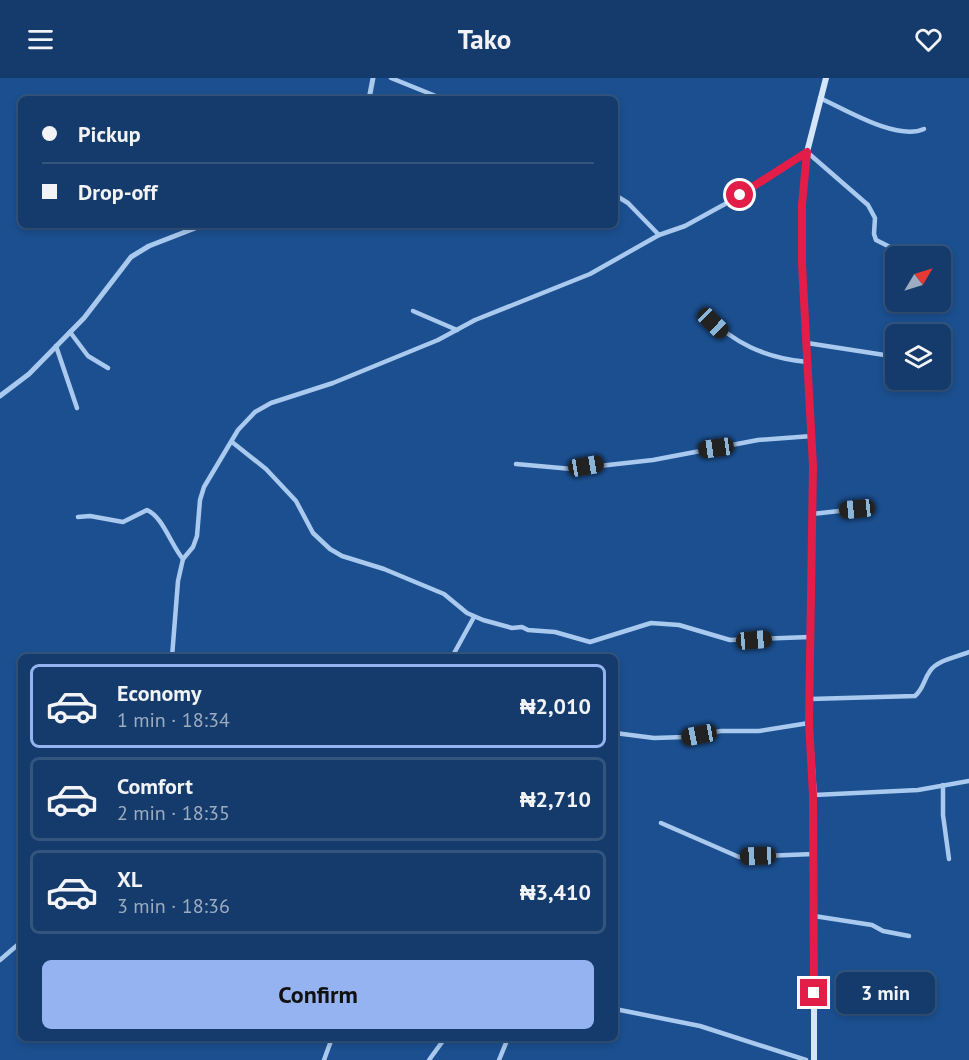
<!DOCTYPE html>
<meta charset="utf-8">
<style>
:root{--surface:#143b6b;--page:#214673;--text:#f1f3f6;--muted:#9dadc1;--line:#33557e;--accent:#95b2f1}
body{margin:0;font-family:"PT Sans",sans-serif;background:var(--page);color:var(--text);height:100vh;display:flex;flex-direction:column;font-size:22px;white-space:nowrap}
*{box-sizing:border-box;margin:0}
p{font-size:20px;color:var(--muted)}
.icon{flex:none;width:33px;height:33px;fill:none;stroke:currentColor;stroke-width:2;stroke-linecap:round;stroke-linejoin:round}
.map{position:relative;flex:1;overflow:hidden}
.sheet{position:absolute;left:18px;top:576px;width:600px;height:387px;display:flex;flex-direction:column;background:var(--surface);border-radius:9px;box-shadow:0 3px 9px #0003,0 0 0 2px var(--line)}
.sheet>*{flex:none}
.banner{position:absolute;left:18px;top:18px;width:600px;height:132px;border-radius:9px;box-shadow:0 3px 9px #0003,0 0 0 2px var(--line);display:grid;align-content:center;height:132px;padding:0 24px;background:var(--surface)}
.needle{width:39px;rotate:52deg}
.buttons{position:absolute;left:885px;top:168px;display:grid;gap:12px}
.buttons a{display:grid;place-items:center;width:66px;height:66px;border-radius:9px;background:var(--surface);box-shadow:0 3px 9px #0003,0 0 0 2px var(--line);font-size:30px}
.end{position:absolute;width:27px;height:27px;margin:-14px;border:8px solid #e11d48;background:#fff;box-shadow:0 0 0 3px #fff}
.from{border-radius:50%}
.bubble{position:absolute;height:42px;border-radius:9px;background:var(--surface);box-shadow:0 3px 9px #0003,0 0 0 2px var(--line);font-size:20px;font-weight:600;line-height:42px;text-align:center}
.car{position:absolute;width:18px;height:36px;margin:-18px -9px;border-radius:8px;box-shadow:0 0 4px 2px #0007;background:linear-gradient(#222 24%,#8ab4d8 0 40%,#222 0 76%,#8ab4d8 0 86%,#222 0)}
.banner b{display:flex;align-items:center;gap:21px;height:57px;font-size:22px}
.banner b+b{border-top:2px solid var(--line)}
.banner i{width:15px;height:15px;background:var(--text)}
ul{padding:10px 0 0;list-style:none}
li{display:flex;align-items:center;gap:18px;height:84px;margin:0 12px 9px;padding:0 12px;border:3px solid var(--line);border-radius:9px}
li div{flex:1}
li b{display:block;font-size:22px}
li em{font-style:normal;font-weight:600}
li.on{border-color:var(--accent)}
li>.icon{width:54px;height:54px;stroke-width:1.5}
.action{display:flex;gap:12px;margin-top:auto;padding:12px 24px}
.action a{flex:1;height:69px;border-radius:9px;background:var(--accent);color:#111;font-size:24px;font-weight:600;line-height:69px;text-align:center}
header{display:flex;justify-content:space-between;align-items:center;height:78px;padding:0 24px;background:var(--surface);font-size:27px;font-weight:600}
.map>svg:first-child{display:block}
.lines{fill:none;stroke-linecap:round;stroke-linejoin:round}
.minor{stroke:#a9c9ee;stroke-width:4.5}
.tertiary{stroke:#a9c9ee;stroke-width:5}
.secondary{stroke:#d6e6fa;stroke-width:6}
.route{stroke:#e11d48;stroke-width:8}
</style>
<header><svg class="icon" aria-label="menu" viewBox="0 0 24 24"><path d="M4 6h16M4 12h16M4 18h16"/></svg>Tako<svg class="icon" aria-label="heart" viewBox="0 0 24 24"><path d="M12 20l-8-8c-3-5 5-10 8-4 3-6 11-1 8 4z"/></svg></header>
<div class="map">
<svg width="969" height="982" viewBox="0 0 969 982">
<rect width="100%" height="100%" fill="#1b4f8f"/>
<g class="lines">
<g class="minor">
<path d="M 391,0 L 443,21"/>
<path d="M 820,20 C 846,32 897,63 924,51"/>
<path d="M 615,117 L 628,125 L 659,157"/>
<path d="M 413,233 L 457,252"/>
<path d="M 703,235 C 734,265 764,280 808,284"/>
<path d="M 70,254 L 88,278 L 108,290"/>
<path d="M 807,265 L 891,278"/>
<path d="M 56,268 L 77,330"/>
<path d="M 232,364 L 266,391 L 296,423 L 313,455 L 330,471 L 342,478 L 384,491 L 444,516 L 467,535 L 483,542 L 512,550 L 522,549 L 528,552 L 555,554 L 590,564 L 651,545 L 679,547 L 730,562 L 810,559"/>
<path d="M 516,386 L 572,391 L 653,382 L 758,362 L 812,358"/>
<path d="M 812,436 L 857,431"/>
<path d="M 78,439 L 90,438 L 123,444 L 147,432 C 163,439 171,467 183,481"/>
<path d="M 172,579 L 178,503 L 183,481 L 193,469 L 197,458 L 200,422 L 204,409 L 238,352 L 255,334 L 271,325 L 333,305 L 438,262 L 475,242 L 590,196 L 659,157 L 685,148 L 725,126 L 807,74 L 868,127 L 875,140 L 874,156 L 876,162 L 908,178"/>
<path d="M 452,579 L 474,539"/>
<path d="M 810,621 L 915,618 C 924,610 923,603 930,593 C 937,582 957,579 969,574"/>
<path d="M 615,655 L 654,660 L 685,659 L 721,653 L 759,653 L 809,645"/>
<path d="M 943,707 L 943,737 L 949,781"/>
<path d="M 814,717 L 918,712 L 969,703"/>
<path d="M 661,745 L 739,779 L 814,776"/>
<path d="M 814,838 L 872,847 L 883,853 L 909,858"/>
<path d="M 0,882 L 21,864"/>
<path d="M 615,931 L 700,948 L 806,982"/>
<path d="M 324,982 L 332,960"/>
<path d="M 429,982 L 445,960"/>
<path d="M 499,982 L 508,960"/>
</g>
<g class="tertiary">
<path d="M 369,21 L 373,0"/>
<path d="M 0,318 L 29,296 L 84,240 L 131,179 L 149,168 L 203,147"/>
</g>
<path class="secondary" d="M 814,982 L 814,717 L 809,645 L 813,389 L 802,186 L 802,127 L 807,74 L 826,0"/>
</g>
<g class="lines">
<path class="route" d="M 740,117 L 807,74 L 802,127 L 802,186 L 813,388 L 809,645 L 813,717 L 814,915"/>
</g>
</svg>
<div class="buttons">
<a><svg class="needle" viewBox="-14 -14 28 28"><path d="M0-13l5 13h-10z" fill="#e53935"/><path d="M0 13l5-13h-10z" fill="#9dadc1"/></svg></a>
<a><svg class="icon" aria-label="layers" viewBox="0 0 24 24"><path d="M12 4l9 5-9 5-9-5zM3 14l9 5 9-5"/></svg></a>
</div>
<i class="end from" style="left:740px;top:117px"></i>
<i class="end" style="left:814px;top:915px"></i>
<div class="bubble" style="left:836px;top:894px;width:99px">3 min</div>
<i class="car" style="left:713px;top:245px;rotate:134deg"></i>
<i class="car" style="left:716px;top:370px;rotate:262deg"></i>
<i class="car" style="left:586px;top:388px;rotate:80deg"></i>
<i class="car" style="left:857px;top:431px;rotate:264deg"></i>
<i class="car" style="left:754px;top:562px;rotate:85deg"></i>
<i class="car" style="left:699px;top:657px;rotate:259deg"></i>
<i class="car" style="left:758px;top:778px;rotate:268deg"></i>
<div class="banner">
<b><i class="from"></i>Pickup</b>
<b><i></i>Drop-off</b>
</div>
<section class="sheet">
<ul>
<li class="on"><svg class="icon" aria-label="car" viewBox="0 0 24 24"><path d="M5 17H2v-5l4-1 3-4h7l3 4 3 1v5h-3M9 17h6M6 11h13"/><circle cx="7" cy="17" r="2"/><circle cx="17" cy="17" r="2"/></svg><div><b>Economy</b><p>1 min · 18:34</p></div><em>₦2,010</em></li>
<li><svg class="icon" aria-label="car" viewBox="0 0 24 24"><path d="M5 17H2v-5l4-1 3-4h7l3 4 3 1v5h-3M9 17h6M6 11h13"/><circle cx="7" cy="17" r="2"/><circle cx="17" cy="17" r="2"/></svg><div><b>Comfort</b><p>2 min · 18:35</p></div><em>₦2,710</em></li>
<li><svg class="icon" aria-label="car" viewBox="0 0 24 24"><path d="M5 17H2v-5l4-1 3-4h7l3 4 3 1v5h-3M9 17h6M6 11h13"/><circle cx="7" cy="17" r="2"/><circle cx="17" cy="17" r="2"/></svg><div><b>XL</b><p>3 min · 18:36</p></div><em>₦3,410</em></li>
</ul>
<div class="action"><a>Confirm</a></div>
</section>
</div>
